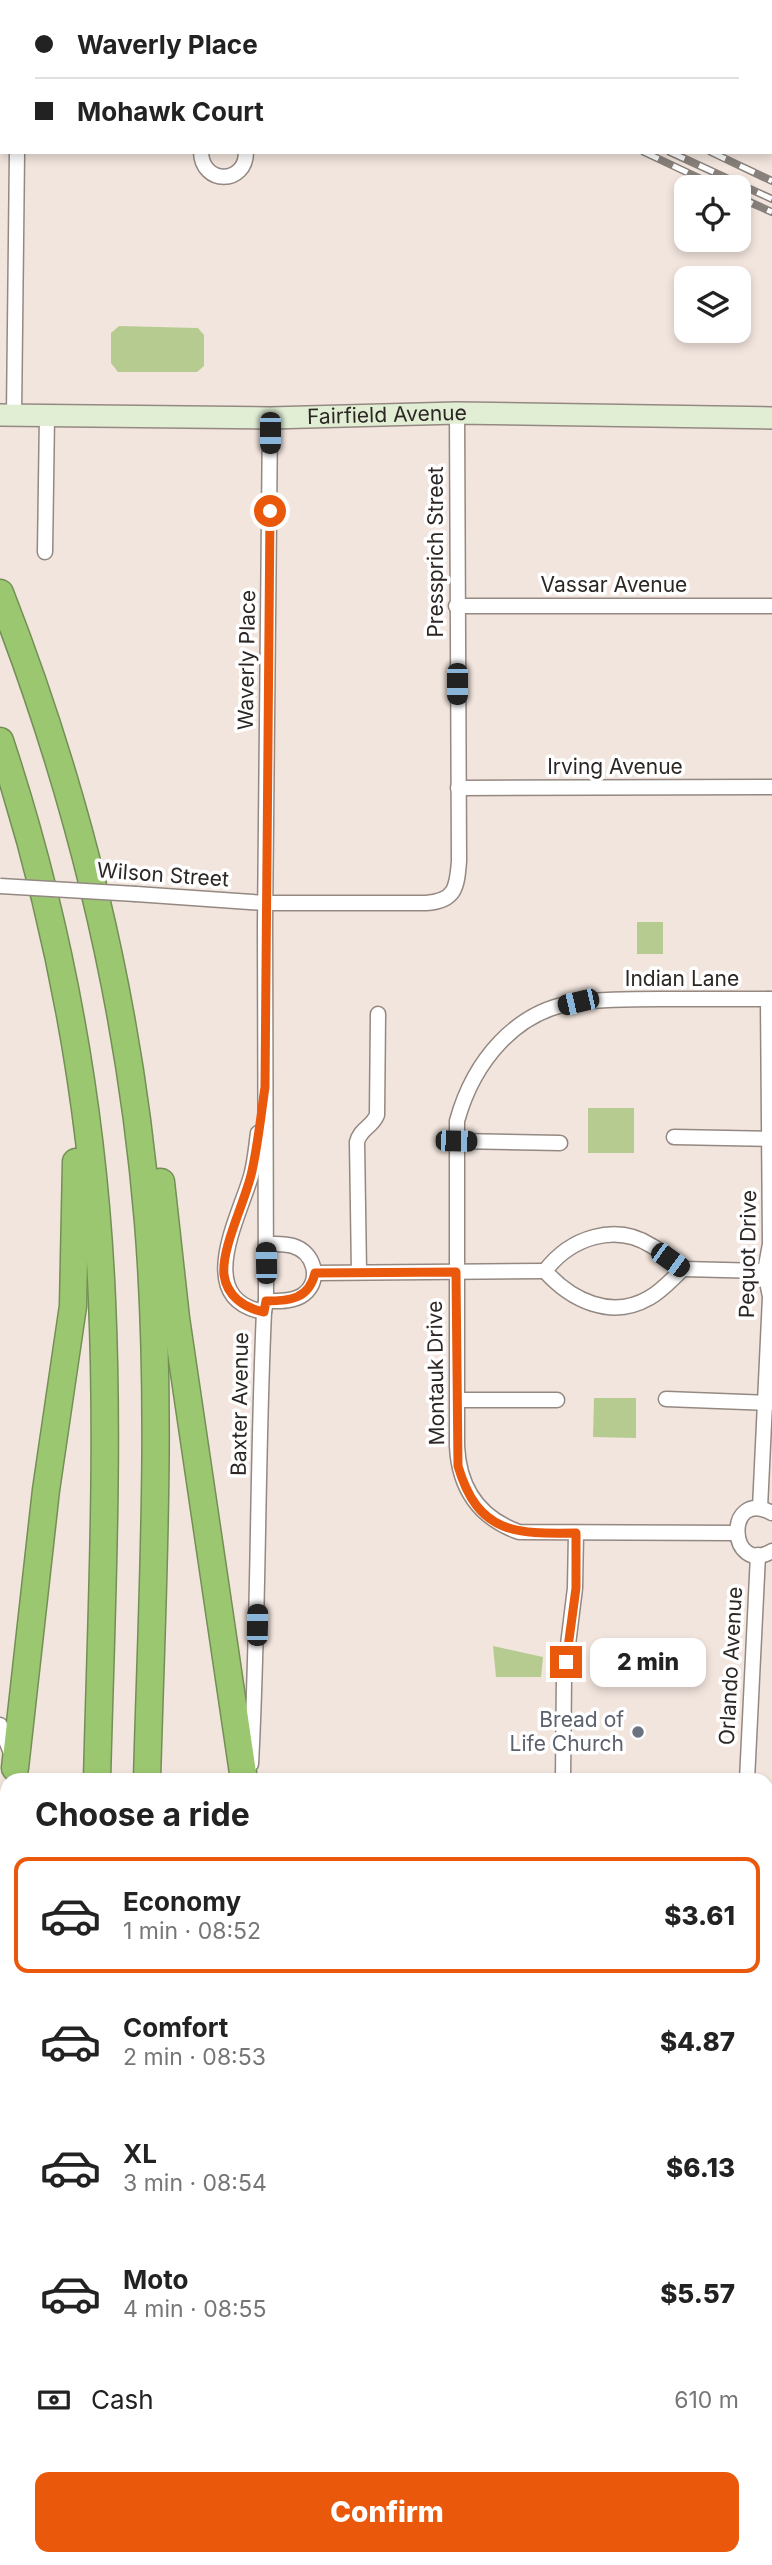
<!DOCTYPE html>
<meta charset="utf-8">
<style>
:root{--surface:#fff;--page:#f6f6f6;--text:#222;--muted:#767676;--line:#e0e0e0;--accent:#ea580c}
body{margin:0;font-family:Inter,sans-serif;background:var(--page);color:var(--text);height:100vh;display:flex;flex-direction:column;font-size:26px;white-space:nowrap}
*{box-sizing:border-box;margin:0}
p{font-size:23px;color:var(--muted)}
.icon{flex:none;width:38px;height:38px;fill:none;stroke:currentColor;stroke-width:2;stroke-linecap:round;stroke-linejoin:round}
.map{position:relative;flex:1;overflow:hidden}
.details{position:absolute;left:0px;top:1773px;width:774px;height:793px;display:flex;flex-direction:column;background:var(--surface);border-radius:21px 21px 0 0;box-shadow:0 4px 10px #0003}
.details>*{flex:none}
.top-card{position:absolute;left:0px;top:0px;width:774px;height:154px;box-shadow:0 4px 10px #0003;display:grid;align-content:center;height:154px;padding:0 35px;background:var(--surface)}
.buttons{position:absolute;left:674px;top:175px;display:grid;gap:14px}
.buttons a{display:grid;place-items:center;width:77px;height:77px;border-radius:14px;background:var(--surface);box-shadow:0 4px 10px #0003;font-size:35px}
.end{position:absolute;width:32px;height:32px;margin:-16px;border:9px solid #ea580c;background:#fff;box-shadow:0 0 0 4px #fff}
.from{border-radius:50%}
.bubble{position:absolute;height:49px;border-radius:14px;background:var(--surface);box-shadow:0 4px 10px #0003;font-size:23px;font-weight:800;line-height:49px;text-align:center}
.car{position:absolute;width:21px;height:42px;margin:-21px -10px;border-radius:9px;box-shadow:0 0 5px 2px #0007;background:linear-gradient(#222 24%,#8ab4d8 0 40%,#222 0 76%,#8ab4d8 0 86%,#222 0)}
.top-card b{display:flex;align-items:center;gap:24px;height:66px;font-size:26px}
.top-card b+b{border-top:2px solid var(--line)}
.top-card i{width:18px;height:18px;background:var(--text)}
ul{padding:0;list-style:none}
li{display:flex;align-items:center;gap:21px;height:116px;margin:0 14px 10px;padding:0 21px;border:4px solid transparent;border-radius:14px}
li div{flex:1}
li b{display:block;font-size:26px}
li em{font-style:normal;font-weight:800}
li.active{border-color:var(--accent)}
li>.icon{width:63px;height:63px;stroke-width:1.5}
h2{padding:0 35px;font-size:32px;line-height:84px}
.pay{display:flex;align-items:center;gap:18px;height:77px;padding:0 35px;font-size:26px}
.pay p{margin-inline-start:auto}
.action{display:flex;gap:14px;margin-top:auto;padding:14px 35px}
.action a{flex:1;height:80px;border-radius:14px;background:var(--accent);color:#fff;font-size:28px;font-weight:800;line-height:80px;text-align:center}
.map>svg:first-child{display:block}
.green{fill:#b6cb90}
.lines{fill:none;stroke-linecap:round;stroke-linejoin:round}
.minor-casing{stroke:#948982;stroke-width:17}
.tertiary-casing{stroke:#948982;stroke-width:20}
.secondary-casing{stroke:#948982;stroke-width:24}
.motorway-casing{stroke:#748f55;stroke-width:29}
.minor{stroke:#fff;stroke-width:14}
.tertiary{stroke:#fff;stroke-width:18}
.secondary{stroke:#e1eed4;stroke-width:21}
.motorway{stroke:#9bc770;stroke-width:26}
.rail-casing{stroke:#88807b;stroke-width:8}
.rail{stroke:#fff;stroke-width:5;stroke-dasharray:16;stroke-linecap:butt}
.minor-bridge-casing{stroke:#948982;stroke-width:17;stroke-linecap:butt}
.minor-bridge{stroke:#fff;stroke-width:14}
.route{stroke:#ea580c;stroke-width:9}
.worship-dot{fill:#6b7280;stroke:#fff;stroke-width:2.5}
.labels{text-anchor:middle;stroke-width:7;stroke-linejoin:round;paint-order:stroke}
.street-label{font-size:21px;fill:#2c2724;stroke:#fff}
.worship-label{font-size:21px;fill:#5b616d;stroke:#fff;text-anchor:end}
</style>
<div class="map">
<svg width="772" height="2565" viewBox="0 0 772 2565">
<rect width="100%" height="100%" fill="#f2e5de"/>
<g class="green">
<path d="M 119,326 L 198,328 L 204,335 L 204,366 L 197,372 L 118,372 L 111,363 L 111,333 Z"/>
<rect x="637" y="922" width="26" height="32"/>
<rect x="588" y="1108" width="46" height="45"/>
<path d="M 594,1398 L 636,1398 L 636,1438 L 593,1437 Z"/>
<path d="M 493,1646 L 543,1657 L 541,1677 L 496,1677 Z"/>
</g>
<g class="lines">
<g class="minor-casing">
<g id="minor">
<path d="M 13,0 L 15,2"/>
<path d="M 118,0 L 123,2"/>
<path d="M 35,2 L 42,0"/>
<path d="M 201,152 C 202,185 246,185 246,152"/>
<path d="M 14,415 L 17,152"/>
<path d="M 45,552 L 47,415"/>
<path d="M 456,606 L 772,606"/>
<path d="M 458,788 L 772,787"/>
<path d="M 136,894 L 265,903 L 426,903 C 455,901 457,888 459,861 L 457,413"/>
<path d="M 258,1133 C 256,1147 255,1162 251,1176 C 239,1218 193,1299 264,1312"/>
<path d="M 674,1137 L 772,1139"/>
<path d="M 456,1141 L 560,1143"/>
<path d="M 266,1244 C 275,1244 285,1243 293,1246 C 314,1252 322,1280 304,1294 C 294,1302 278,1301 266,1301"/>
<path d="M 683,1269 L 765,1271"/>
<path d="M 545,1271 C 571,1300 611,1320 649,1298 C 662,1291 672,1279 683,1269"/>
<path d="M 545,1271 C 570,1238 615,1222 652,1246 C 663,1252 673,1262 683,1269"/>
<path d="M 359,1272 L 357,1142 C 360,1129 372,1127 377,1115 L 378,1014"/>
<path d="M 315,1273 L 545,1271"/>
<path d="M 666,1399 L 772,1403"/>
<path d="M 458,1400 L 557,1400"/>
<path d="M 760,1508 L 770,1297 L 765,1271 L 770,1244 L 768,999"/>
<path d="M 772,1513 C 724,1487 728,1577 772,1551"/>
<path d="M 736,1533 L 519,1532 C 479,1518 459,1488 457,1446 L 457,1121 C 473,1063 515,1009 579,1002 C 606,999 633,999 660,999 C 697,999 735,999 772,999"/>
<path d="M 0,1725 L 11,1753"/>
<path d="M 251,1764 C 259,1613 257,1463 264,1312 L 266,1301 L 265,925 L 270,418"/>
<path d="M 563,1778 L 564,1677 L 575,1588 L 576,1533"/>
<path d="M 747,1780 L 758,1555"/>
<path d="M 766,2536 L 772,2537"/>
</g>
</g>
<g class="tertiary-casing">
<g id="tertiary">
<path d="M 0,2384 L 7,2385"/>
<path d="M 766,2400 L 772,2400"/>
</g>
</g>
<g class="secondary-casing">
<g id="secondary">
<path id="s1" d="M 0,415 L 270,418 L 457,413 L 772,418"/>
<path d="M 766,1909 L 772,1910"/>
<path d="M 0,1938 L 7,1860"/>
</g>
</g>
<g class="motorway-casing">
<g id="motorway">
<path d="M 0,593 C 79,795 130,1006 148,1222 C 163,1408 152,1594 147,1780"/>
<path d="M 0,741 C 59,920 94,1111 102,1300 C 109,1459 101,1620 97,1780"/>
<path d="M 161,1182 L 176,1318 L 244,1780"/>
<path d="M 15,1768 L 46,1490 L 73,1306 L 76,1162"/>
<path d="M 80,2565 L 80,2558"/>
<path d="M 130,2565 L 130,2558"/>
<path d="M 217,2565 L 218,2558"/>
</g>
</g>
<use href="#minor" class="minor"/>
<use href="#tertiary" class="tertiary"/>
<use href="#secondary" class="secondary"/>
<use href="#motorway" class="motorway"/>
<g class="rail-casing">
<g id="rail">
<path d="M 334,0 L 337,2"/>
<path d="M 353,0 L 357,2"/>
<path d="M 373,0 L 376,2"/>
<path d="M 393,0 L 396,2"/>
<path d="M 644,152 L 718,187"/>
<path d="M 670,152 L 772,199"/>
<path d="M 711,152 L 772,181"/>
<path d="M 738,197 L 772,212"/>
</g>
</g>
<use href="#rail" class="rail"/>
<g class="minor-bridge-casing">
<path id="minor-bridge" d="M 0,886 L 136,894"/>
</g>
<use href="#minor-bridge" class="minor-bridge"/>
</g>
<g class="lines">
<path class="route" d="M 270,511 L 265,1087 C 261,1115 258,1144 252,1171 C 246,1200 221,1248 224,1275 C 227,1296 244,1308 264,1312 L 266,1301 C 290,1301 309,1299 315,1273 L 456,1272 L 458,1466 C 478,1534 515,1534 576,1533 L 576,1588 L 566,1662"/>
</g>
<circle class="worship-dot" cx="638" cy="1732" r="7"/>
<g class="labels">
<g class="street-label">
<text dy="7" stroke="none"><textPath href="#s1" startOffset="387">Fairfield Avenue</textPath></text>
<text transform="translate(436 552) rotate(-90)" y="7">Pressprich Street</text>
<text x="614" y="592">Vassar Avenue</text>
<text transform="translate(247 660) rotate(-89)" y="7">Waverly Place</text>
<text x="615" y="774">Irving Avenue</text>
<text transform="translate(163 875) rotate(4)" y="7">Wilson Street</text>
<text x="682" y="986">Indian Lane</text>
<text transform="translate(748 1254) rotate(-89)" y="7">Pequot Drive</text>
<text transform="translate(436 1373) rotate(-91)" y="7">Montauk Drive</text>
<text transform="translate(240 1404) rotate(-89)" y="7">Baxter Avenue</text>
<text transform="translate(731 1666) rotate(-87)" y="7">Orlando Avenue</text>
</g>
<g class="worship-label">
<text x="624" y="1727">Bread of<tspan x="624" dy="24">Life Church</tspan></text>
</g>
</g>
</svg>
<div class="buttons">
<a><svg class="icon" aria-label="locate" viewBox="0 0 24 24"><circle cx="12" cy="12" r="6"/><path d="M12 2v4M12 18v4M2 12h4M18 12h4"/></svg></a>
<a><svg class="icon" aria-label="layers" viewBox="0 0 24 24"><path d="M12 4l9 5-9 5-9-5zM3 14l9 5 9-5"/></svg></a>
</div>
<i class="end from" style="left:270px;top:511px"></i>
<i class="end" style="left:566px;top:1662px"></i>
<div class="bubble" style="left:590px;top:1638px;width:116px">2 min</div>
<i class="car" style="left:270px;top:433px;rotate:180deg"></i>
<i class="car" style="left:457px;top:684px;rotate:180deg"></i>
<i class="car" style="left:578px;top:1002px;rotate:257deg"></i>
<i class="car" style="left:456px;top:1141px;rotate:91deg"></i>
<i class="car" style="left:670px;top:1260px;rotate:126deg"></i>
<i class="car" style="left:266px;top:1263px;rotate:359deg"></i>
<i class="car" style="left:257px;top:1625px;rotate:1deg"></i>
<div class="top-card">
<b><i class="from"></i>Waverly Place</b>
<b><i></i>Mohawk Court</b>
</div>
<section class="details">
<h2>Choose a ride</h2>
<ul>
<li class="active"><svg class="icon" aria-label="car" viewBox="0 0 24 24"><path d="M5 17H2v-5l4-1 3-4h7l3 4 3 1v5h-3M9 17h6M6 11h13"/><circle cx="7" cy="17" r="2"/><circle cx="17" cy="17" r="2"/></svg><div><b>Economy</b><p>1 min · 08:52</p></div><em>$3.61</em></li>
<li><svg class="icon" aria-label="car" viewBox="0 0 24 24"><path d="M5 17H2v-5l4-1 3-4h7l3 4 3 1v5h-3M9 17h6M6 11h13"/><circle cx="7" cy="17" r="2"/><circle cx="17" cy="17" r="2"/></svg><div><b>Comfort</b><p>2 min · 08:53</p></div><em>$4.87</em></li>
<li><svg class="icon" aria-label="car" viewBox="0 0 24 24"><path d="M5 17H2v-5l4-1 3-4h7l3 4 3 1v5h-3M9 17h6M6 11h13"/><circle cx="7" cy="17" r="2"/><circle cx="17" cy="17" r="2"/></svg><div><b>XL</b><p>3 min · 08:54</p></div><em>$6.13</em></li>
<li><svg class="icon" aria-label="car" viewBox="0 0 24 24"><path d="M5 17H2v-5l4-1 3-4h7l3 4 3 1v5h-3M9 17h6M6 11h13"/><circle cx="7" cy="17" r="2"/><circle cx="17" cy="17" r="2"/></svg><div><b>Moto</b><p>4 min · 08:55</p></div><em>$5.57</em></li>
</ul>
<div class="pay"><svg class="icon" aria-label="cash" viewBox="0 0 24 24"><path d="M3 7h18v10H3z"/><circle cx="12" cy="12" r="2"/></svg>Cash<p>610 m</p></div>
<div class="action"><a>Confirm</a></div>
</section>
</div>
